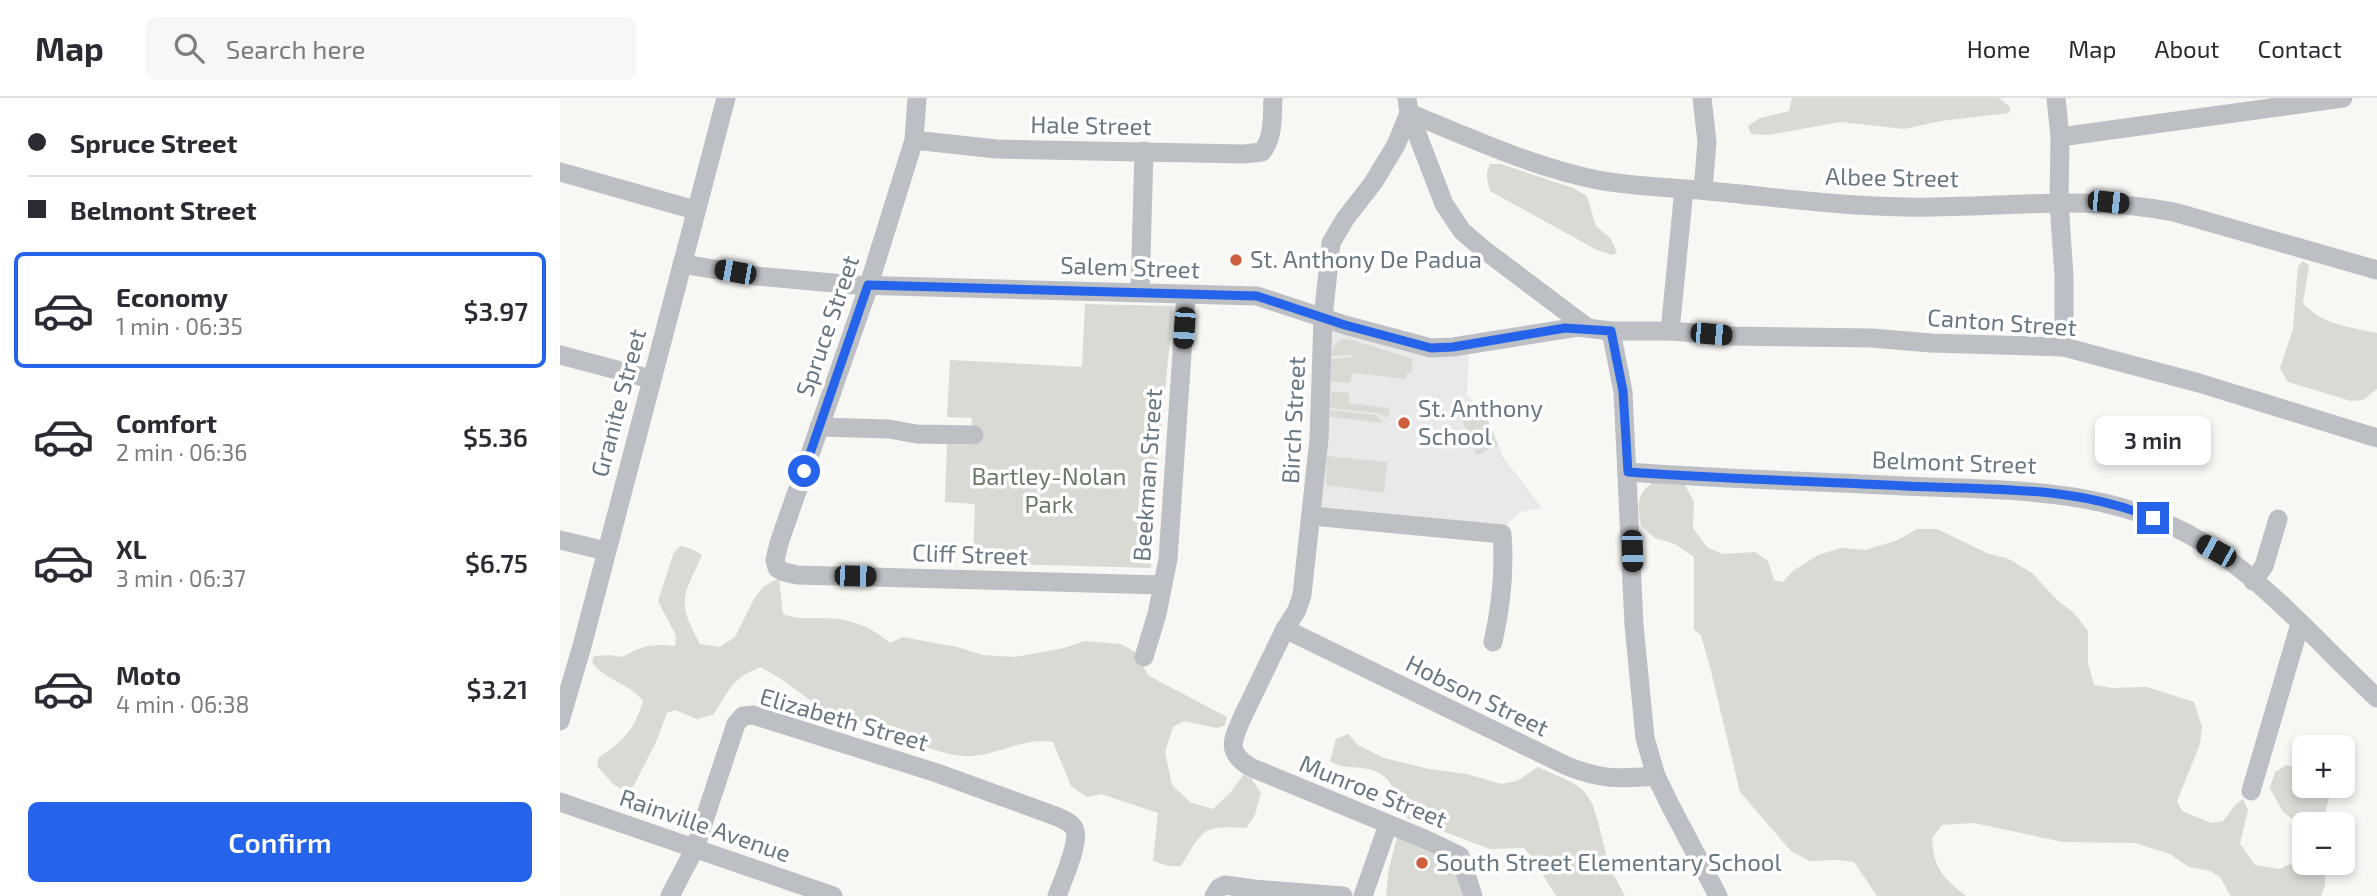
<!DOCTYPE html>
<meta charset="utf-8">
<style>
:root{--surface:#fff;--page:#f7f7f7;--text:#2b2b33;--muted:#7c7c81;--line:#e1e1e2;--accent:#2563eb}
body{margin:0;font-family:"Exo 2",sans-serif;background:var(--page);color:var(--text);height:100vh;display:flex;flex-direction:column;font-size:26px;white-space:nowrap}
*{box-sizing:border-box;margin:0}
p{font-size:23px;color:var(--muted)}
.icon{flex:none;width:38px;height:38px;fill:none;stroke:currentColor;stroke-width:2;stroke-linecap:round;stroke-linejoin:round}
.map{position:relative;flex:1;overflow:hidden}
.sheet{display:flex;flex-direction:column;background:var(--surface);width:560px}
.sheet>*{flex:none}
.banner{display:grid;align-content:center;height:154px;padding:0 28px;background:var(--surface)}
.controls{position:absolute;left:1732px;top:637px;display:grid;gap:14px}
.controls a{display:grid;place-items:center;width:63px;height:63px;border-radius:10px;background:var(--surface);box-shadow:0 4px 10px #0003;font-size:35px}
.end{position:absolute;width:32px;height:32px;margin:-16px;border:9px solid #2563eb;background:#fff;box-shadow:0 0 0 4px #fff}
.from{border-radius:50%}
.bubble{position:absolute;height:49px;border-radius:10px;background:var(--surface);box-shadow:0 4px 10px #0003;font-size:23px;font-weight:600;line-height:49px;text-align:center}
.car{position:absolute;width:21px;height:42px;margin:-21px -10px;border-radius:9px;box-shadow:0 0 5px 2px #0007;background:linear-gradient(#222 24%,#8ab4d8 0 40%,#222 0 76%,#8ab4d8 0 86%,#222 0)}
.banner b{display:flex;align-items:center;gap:24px;height:66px;font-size:26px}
.banner b+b{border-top:2px solid var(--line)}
.banner i{width:18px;height:18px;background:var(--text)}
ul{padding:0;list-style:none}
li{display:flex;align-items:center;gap:21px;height:116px;margin:0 14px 10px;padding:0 14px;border:4px solid transparent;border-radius:10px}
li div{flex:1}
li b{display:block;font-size:26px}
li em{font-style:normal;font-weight:600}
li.active{border-color:var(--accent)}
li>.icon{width:63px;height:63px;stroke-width:1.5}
.primary-button{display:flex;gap:14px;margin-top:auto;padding:14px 28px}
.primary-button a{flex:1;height:80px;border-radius:10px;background:var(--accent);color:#fff;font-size:28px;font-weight:600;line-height:80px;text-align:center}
header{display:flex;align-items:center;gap:42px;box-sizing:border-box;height:98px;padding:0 35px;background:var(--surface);border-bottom:2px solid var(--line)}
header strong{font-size:33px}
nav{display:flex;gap:38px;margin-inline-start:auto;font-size:24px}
.search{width:490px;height:63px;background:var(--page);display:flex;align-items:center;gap:18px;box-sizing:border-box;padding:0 24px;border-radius:10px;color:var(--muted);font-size:26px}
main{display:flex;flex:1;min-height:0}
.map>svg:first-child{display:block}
.built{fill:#e8e9e8}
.green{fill:#d7dbd4}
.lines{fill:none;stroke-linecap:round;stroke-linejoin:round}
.minor{stroke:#bcc0c4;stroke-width:19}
.route{stroke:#2563eb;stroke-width:9}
.poi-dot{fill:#cf5e3c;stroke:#fff;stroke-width:2.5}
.labels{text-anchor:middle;stroke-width:7;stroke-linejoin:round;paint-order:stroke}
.street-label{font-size:24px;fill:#697782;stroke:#fff}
.poi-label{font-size:24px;fill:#697782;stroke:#fff;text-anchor:start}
.park-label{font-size:24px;fill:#6b7a68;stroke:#fff}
</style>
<header>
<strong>Map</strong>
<div class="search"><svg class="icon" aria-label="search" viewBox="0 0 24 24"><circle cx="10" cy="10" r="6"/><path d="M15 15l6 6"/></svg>Search here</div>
<nav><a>Home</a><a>Map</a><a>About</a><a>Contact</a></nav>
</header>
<main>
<section class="sheet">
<div class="banner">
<b><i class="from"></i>Spruce Street</b>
<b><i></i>Belmont Street</b>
</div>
<ul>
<li class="active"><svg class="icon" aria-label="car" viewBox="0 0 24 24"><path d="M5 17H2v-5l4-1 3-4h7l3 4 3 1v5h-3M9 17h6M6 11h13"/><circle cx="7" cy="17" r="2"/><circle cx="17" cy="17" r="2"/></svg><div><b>Economy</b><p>1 min · 06:35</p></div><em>$3.97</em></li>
<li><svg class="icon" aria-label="car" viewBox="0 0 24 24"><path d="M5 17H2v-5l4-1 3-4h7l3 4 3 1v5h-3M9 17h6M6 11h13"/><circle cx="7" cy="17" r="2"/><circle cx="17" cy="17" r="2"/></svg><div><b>Comfort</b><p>2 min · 06:36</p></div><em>$5.36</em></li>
<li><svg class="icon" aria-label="car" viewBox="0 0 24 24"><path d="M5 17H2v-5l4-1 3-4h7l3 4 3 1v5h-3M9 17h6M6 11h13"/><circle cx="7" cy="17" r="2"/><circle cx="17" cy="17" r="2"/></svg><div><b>XL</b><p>3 min · 06:37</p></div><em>$6.75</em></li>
<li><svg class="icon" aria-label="car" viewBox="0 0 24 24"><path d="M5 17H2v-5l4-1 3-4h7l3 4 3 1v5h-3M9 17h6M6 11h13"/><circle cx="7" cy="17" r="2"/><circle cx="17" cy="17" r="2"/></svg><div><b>Moto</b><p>4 min · 06:38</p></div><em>$3.21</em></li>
</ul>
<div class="primary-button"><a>Confirm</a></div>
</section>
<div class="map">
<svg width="1817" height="798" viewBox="0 0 1817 798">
<rect width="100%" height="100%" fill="#f7f7f4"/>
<path class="built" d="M 763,220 L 785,227 L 909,246 L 907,297 L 924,313 L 943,359 L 982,410 L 960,414 L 946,427 L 942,436 L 752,418 Z"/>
<g class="green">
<path d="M 1232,0 L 1439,0 L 1450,9 L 1449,15 L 1381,23 L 1344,31 L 1281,24 L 1208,37 L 1191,36 L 1188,28 L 1200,20 L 1229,13 Z"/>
<path d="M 930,66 L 941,66 L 1013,90 L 1027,98 L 1036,128 L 1051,141 L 1057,155 L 1052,157 L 1037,152 L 930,93 C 927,83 925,75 930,66 Z"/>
<path d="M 1743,163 L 1749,167 L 1743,205 C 1762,227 1790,229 1817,235 L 1817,291 L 1803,302 L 1791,303 L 1728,284 L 1720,270 L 1733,231 L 1738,168 Z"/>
<path d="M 525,206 L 613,208 L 593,424 L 591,470 L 413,465 L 415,406 L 385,404 L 387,346 L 410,347 L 412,320 L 387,319 L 390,262 L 522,269 Z"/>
<path d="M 782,241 L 792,242 L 853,261 L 851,276 L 847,275 L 846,281 L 793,275 L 790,285 L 771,284 L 771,261 L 794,259 L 792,257 L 771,258 L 773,249 Z"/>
<path d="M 771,293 L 789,295 L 789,305 L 830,310 L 828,320 L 818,315 L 770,310 Z"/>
<path d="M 770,312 L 816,317 L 823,325 L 770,319 Z"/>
<path d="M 924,313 L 938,347 L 917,357 L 902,322 Z"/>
<path d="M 767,358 L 827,364 L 824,395 L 766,387 Z"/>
<path d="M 1092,385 L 1125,387 L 1134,404 L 1133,430 L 1147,449 L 1162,456 L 1195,454 L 1208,463 L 1214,482 L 1223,484 L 1233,473 L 1258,457 L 1281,450 L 1305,452 L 1338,442 L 1357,431 L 1377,431 L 1429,456 L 1447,460 L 1472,475 L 1497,502 L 1514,515 L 1528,533 L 1528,565 L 1534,587 L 1552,590 L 1587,589 L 1634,604 L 1642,629 L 1640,646 L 1617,703 L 1622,713 L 1651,725 L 1663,723 L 1676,706 L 1683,701 L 1688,712 L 1680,746 L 1695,767 L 1719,771 L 1738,763 L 1745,734 L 1737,724 L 1723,714 L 1710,690 L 1715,674 L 1726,667 L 1745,672 L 1745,688 L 1772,688 L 1766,712 L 1767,726 L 1745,726 L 1745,765 L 1765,765 L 1765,787 L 1761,798 L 1673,798 L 1670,797 L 1660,779 L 1650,773 L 1629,769 L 1610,756 L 1575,745 L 1503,744 L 1414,725 L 1382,727 L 1372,740 C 1374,771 1382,779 1406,798 L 1317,798 L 1294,764 L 1279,762 L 1249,763 L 1231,753 L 1180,694 L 1149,565 L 1141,537 L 1134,532 L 1134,459 L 1115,446 L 1095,440 L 1081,428 C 1078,409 1075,398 1092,385 Z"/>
<path d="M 120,448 L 132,451 L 142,457 C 123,500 116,502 140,546 L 160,549 L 175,539 L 194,501 L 203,489 L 219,480 L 223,516 C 235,521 244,520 257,520 C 287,520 306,525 330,545 L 343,539 L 397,549 L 423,557 L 455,559 L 504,550 L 524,543 L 561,546 L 575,554 L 589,578 L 667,619 L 665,627 L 657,630 L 624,623 L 613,629 L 605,654 L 612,687 L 630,704 L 653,711 L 671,694 L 683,677 L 691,680 L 701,695 L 695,717 L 686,730 C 641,727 644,731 621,768 L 609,768 L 593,763 L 598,715 L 541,696 L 527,699 L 511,688 L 493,644 C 463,638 435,660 404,658 C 373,656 343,637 314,626 C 299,621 281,621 267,613 C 244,600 225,581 200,569 C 170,582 170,592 153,617 L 137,621 L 115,612 L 107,615 L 96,644 L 73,689 L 63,692 L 53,686 L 37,668 L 39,659 C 65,642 74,632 83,603 C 68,584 47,584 32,564 L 34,558 L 50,557 L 62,559 C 81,548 93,545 115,548 L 116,538 L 98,503 L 114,454 Z"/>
<path d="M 788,636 L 798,647 L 824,660 L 869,671 L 907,676 L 941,686 L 957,683 L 978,669 L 1011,684 L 1023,692 L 1032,705 L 1039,727 L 1048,766 L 1065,798 L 996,798 L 973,761 L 964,750 L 930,751 L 847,720 C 838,709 837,692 827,681 C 809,663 789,675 770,663 L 776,641 Z"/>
<path d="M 837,740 L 891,760 L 904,798 L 826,798 L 829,770 Z"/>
</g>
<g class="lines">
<g class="minor">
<path d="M 357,0 L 354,42 L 306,196 L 219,445 L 215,462 L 217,470 L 224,474 L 237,477 L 602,487"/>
<path d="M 847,0 L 849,15 L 836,47 L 813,85 L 785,121 L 771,145 L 763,220 L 759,341 L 742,497 L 737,512 L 725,531 L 682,620 C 672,643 666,654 690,669 L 867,742 L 900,758 L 913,798"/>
<path d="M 1142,0 L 1147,44 L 1143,92"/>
<path d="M 1496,0 L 1500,39 L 1499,105 L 1504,178 L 1504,249"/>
<path d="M 849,15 C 910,40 973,69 1038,82 C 1074,89 1112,89 1149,93 C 1214,99 1279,108 1344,109 C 1435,111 1524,96 1614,114 L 1817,172"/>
<path d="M 849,15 L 884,106 L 902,133 L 923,151 L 1028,230"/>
<path d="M 1500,39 L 1783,0"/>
<path d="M 354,42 L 436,51 L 684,56 L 702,54 C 714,39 712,18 713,0"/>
<path d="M 0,74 L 135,112"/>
<path d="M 122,166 L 196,178 L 295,187 L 697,198 L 785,227 L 871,250 L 893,249 L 1018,229 L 1051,233 L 1110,233 L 1171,238 L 1312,240 L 1371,245 L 1504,249 L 1639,285 L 1817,340"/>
<path d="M 580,194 L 584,53"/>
<path d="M 1051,233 L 1063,294 L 1074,527 L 1085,640 L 1096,678 L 1110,707 L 1158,798"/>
<path d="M 1110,233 L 1124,91"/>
<path d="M 0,257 L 91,281"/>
<path d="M 259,329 L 329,331 L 357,336 L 414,337"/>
<path d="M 1068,374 C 1160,381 1252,383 1344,388 C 1453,393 1562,388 1656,453 C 1715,493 1765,552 1817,600"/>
<path d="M 752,418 L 942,436 C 945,473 941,509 933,544"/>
<path d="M 0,442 L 46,453"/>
<path d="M 1693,483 L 1704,468 L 1718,421"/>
<path d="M 725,531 L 1007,668 C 1042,682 1059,681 1096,678"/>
<path d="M 584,559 L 597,516 L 608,461 L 626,196"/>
<path d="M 0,623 L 22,548 L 166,0"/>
<path d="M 1691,693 L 1740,526"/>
<path d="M 0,704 L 273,798"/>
<path d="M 110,798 L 135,750 L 176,626 L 183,618 L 193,617 L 377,675 L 498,719 C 504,722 513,725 515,733 C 519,746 502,784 497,798"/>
<path d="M 654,798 L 659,790 L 665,787 L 694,791 L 783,798"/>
<path d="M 803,798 L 828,727"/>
</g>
</g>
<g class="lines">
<path class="route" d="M 244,373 L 308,187 L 697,198 L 785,227 L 871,250 L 893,249 L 1005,230 L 1051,233 L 1063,293 L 1068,374 C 1161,381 1253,383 1346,388 C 1429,392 1514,387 1593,420"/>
</g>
<g class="poi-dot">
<circle cx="676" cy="162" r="7"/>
<circle cx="844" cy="325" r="7"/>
<circle cx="862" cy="765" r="7"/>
</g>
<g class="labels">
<g class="street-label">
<text transform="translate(531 28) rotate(1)" y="8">Hale Street</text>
<text transform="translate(1332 80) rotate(1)" y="8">Albee Street</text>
<text transform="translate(570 170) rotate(2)" y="8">Salem Street</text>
<text transform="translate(1442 225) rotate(4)" y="8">Canton Street</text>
<text transform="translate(268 228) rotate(-71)" y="8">Spruce Street</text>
<text transform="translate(59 305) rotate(-75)" y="8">Granite Street</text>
<text transform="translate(734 322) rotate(-87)" y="8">Birch Street</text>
<text transform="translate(1394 365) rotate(2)" y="8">Belmont Street</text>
<text transform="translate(588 377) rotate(-86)" y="8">Beekman Street</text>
<text transform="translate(410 457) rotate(2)" y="8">Cliff Street</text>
<text transform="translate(917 598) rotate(26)" y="8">Hobson Street</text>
<text transform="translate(284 622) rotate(16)" y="8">Elizabeth Street</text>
<text transform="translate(813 694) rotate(22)" y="8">Munroe Street</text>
<text transform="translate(145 728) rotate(19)" y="8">Rainville Avenue</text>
</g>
<g class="poi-label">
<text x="690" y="170">St. Anthony De Padua</text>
<text x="858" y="319">St. Anthony<tspan x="858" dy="28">School</tspan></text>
<text x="876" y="773">South Street Elementary School</text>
</g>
<g class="park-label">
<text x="489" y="387">Bartley-Nolan<tspan x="489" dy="28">Park</tspan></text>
</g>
</g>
</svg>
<div class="controls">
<a>+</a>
<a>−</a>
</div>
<i class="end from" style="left:244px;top:373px"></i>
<i class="end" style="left:1593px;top:420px"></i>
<div class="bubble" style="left:1535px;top:318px;width:116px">3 min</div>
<i class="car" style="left:1548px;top:104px;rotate:96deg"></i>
<i class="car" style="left:175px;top:174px;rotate:280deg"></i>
<i class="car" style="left:624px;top:230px;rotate:184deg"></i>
<i class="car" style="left:1151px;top:236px;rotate:95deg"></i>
<i class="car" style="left:1072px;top:453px;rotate:178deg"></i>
<i class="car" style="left:1656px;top:453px;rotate:299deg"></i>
<i class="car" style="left:295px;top:478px;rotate:91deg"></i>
</div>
</main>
